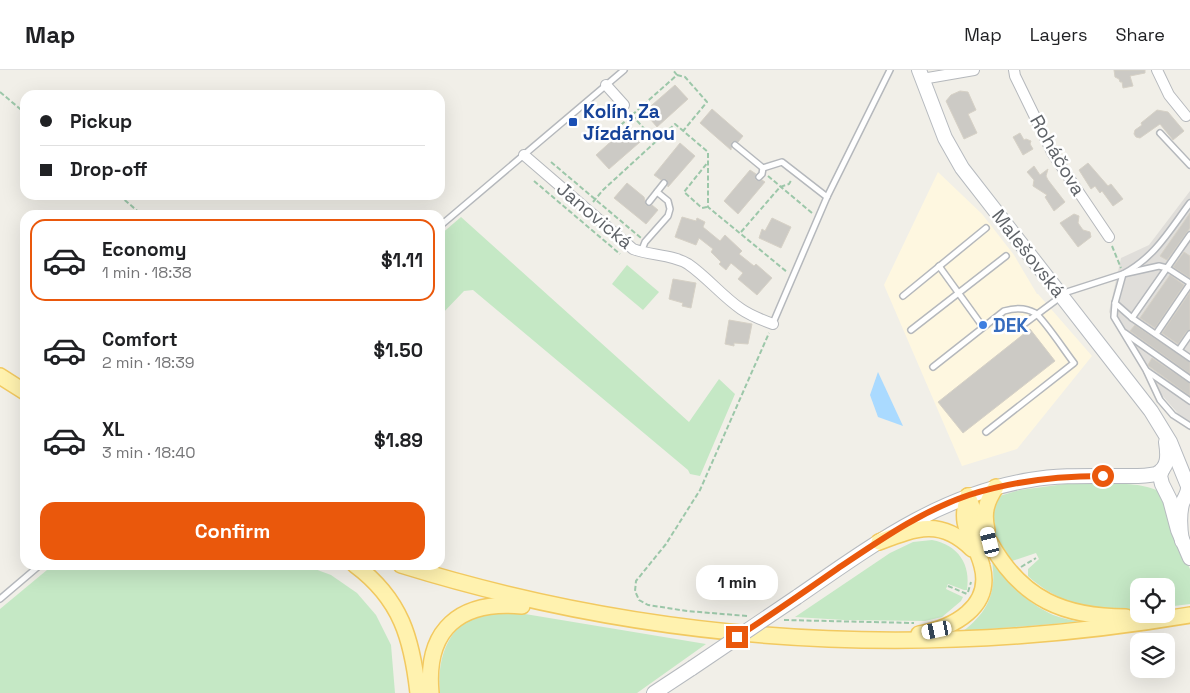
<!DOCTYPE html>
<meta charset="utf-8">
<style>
:root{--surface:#fff;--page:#f2f2f2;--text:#202124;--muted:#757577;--line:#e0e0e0;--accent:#ea580c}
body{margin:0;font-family:"Space Grotesk",sans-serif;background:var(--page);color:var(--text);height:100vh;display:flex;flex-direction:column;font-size:19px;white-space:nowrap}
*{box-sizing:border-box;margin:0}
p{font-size:16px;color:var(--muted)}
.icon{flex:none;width:28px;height:28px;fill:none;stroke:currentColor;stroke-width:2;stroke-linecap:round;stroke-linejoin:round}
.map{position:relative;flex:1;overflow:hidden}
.details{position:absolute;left:20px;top:140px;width:425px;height:360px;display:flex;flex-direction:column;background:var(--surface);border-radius:15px;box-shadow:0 5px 20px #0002}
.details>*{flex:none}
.top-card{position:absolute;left:20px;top:20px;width:425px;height:110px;border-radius:15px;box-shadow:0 5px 20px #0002;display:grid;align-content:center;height:110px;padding:0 20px;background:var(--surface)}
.controls{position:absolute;left:1130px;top:508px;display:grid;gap:10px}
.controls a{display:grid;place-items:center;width:45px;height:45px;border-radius:10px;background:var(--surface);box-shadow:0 5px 20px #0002;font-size:25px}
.end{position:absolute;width:22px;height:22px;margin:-11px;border:6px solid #ea580c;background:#fff;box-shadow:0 0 0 2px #fff}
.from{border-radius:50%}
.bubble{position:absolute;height:35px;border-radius:15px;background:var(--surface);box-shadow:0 5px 20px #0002;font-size:16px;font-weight:800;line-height:35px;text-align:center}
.car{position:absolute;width:15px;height:30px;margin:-15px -8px;border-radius:6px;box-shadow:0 0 4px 1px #0007;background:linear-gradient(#fff 24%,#345 0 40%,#fff 0 76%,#345 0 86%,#fff 0)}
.top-card b{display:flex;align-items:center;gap:18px;height:48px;font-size:19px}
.top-card b+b{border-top:1px solid var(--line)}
.top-card i{width:12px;height:12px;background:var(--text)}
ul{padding:9px 0 0;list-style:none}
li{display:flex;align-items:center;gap:15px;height:82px;margin:0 10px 8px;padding:0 10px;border:2px solid transparent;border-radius:15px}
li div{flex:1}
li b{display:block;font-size:19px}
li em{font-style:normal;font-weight:800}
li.on{border-color:var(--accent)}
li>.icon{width:45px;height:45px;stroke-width:1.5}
.button{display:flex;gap:10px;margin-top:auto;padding:10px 20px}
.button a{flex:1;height:58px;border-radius:15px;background:var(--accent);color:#fff;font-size:20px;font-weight:800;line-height:58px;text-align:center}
header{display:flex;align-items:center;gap:30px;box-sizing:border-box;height:70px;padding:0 25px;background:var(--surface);border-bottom:1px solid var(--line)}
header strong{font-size:24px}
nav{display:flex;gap:28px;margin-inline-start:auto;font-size:18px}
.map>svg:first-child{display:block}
.commercial{fill:#fef7e0}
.industrial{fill:#e0deda}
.green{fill:#c5e8c5}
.water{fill:#aadaff}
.building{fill:#cccac5;stroke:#d6d1c6}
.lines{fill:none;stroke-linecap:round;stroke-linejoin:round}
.lane-casing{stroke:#b5b8bc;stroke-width:8}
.street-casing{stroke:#b5b8bc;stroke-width:12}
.secondary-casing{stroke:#b6babf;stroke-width:16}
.primary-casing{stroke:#f2c960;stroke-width:18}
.path{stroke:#9cc7a9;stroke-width:2;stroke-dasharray:5 2.5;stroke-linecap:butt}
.lane{stroke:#fff;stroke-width:5}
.street{stroke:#fff;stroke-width:10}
.secondary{stroke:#fff;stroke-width:14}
.primary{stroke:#fff2af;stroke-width:15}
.secondary-bridge-casing{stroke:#b6babf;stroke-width:16;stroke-linecap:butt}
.secondary-bridge{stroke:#fff;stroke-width:14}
.route{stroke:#ea580c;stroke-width:6}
.transit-dot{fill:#1a4fb4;stroke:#fff;stroke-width:2}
.shop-dot{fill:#3f7fe0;stroke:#fff;stroke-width:2}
.labels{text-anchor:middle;stroke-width:5;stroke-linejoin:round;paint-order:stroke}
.transit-label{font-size:19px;font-weight:bold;fill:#164399;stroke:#fff;text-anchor:start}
.street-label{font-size:19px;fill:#5f6368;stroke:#fff}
.shop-label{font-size:19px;font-weight:bold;fill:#366cbe;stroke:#fff;text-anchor:start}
</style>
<header>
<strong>Map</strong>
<nav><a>Map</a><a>Layers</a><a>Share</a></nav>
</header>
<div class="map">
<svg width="1190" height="623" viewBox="0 0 1190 623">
<rect width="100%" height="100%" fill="#f1efe8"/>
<path class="commercial" d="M 938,102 L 982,144 L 1014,185 L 1037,224 L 1038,224 L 1092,286 L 1017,379 L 962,396 L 884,215 Z"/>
<path class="industrial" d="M 1190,121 L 1190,357 L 1147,308 L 1109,242 L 1121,188 L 1149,175 Z"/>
<g class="green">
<path d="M 461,147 L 689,352 L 719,309 L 735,324 L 700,406 L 690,404 L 688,400 L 473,220 L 464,221 L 440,246 L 440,165 Z"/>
<path d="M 627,195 L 659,222 L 643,240 L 612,214 Z"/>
<path d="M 1065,414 C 1090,414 1142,409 1162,423 L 1179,476 L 1190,499 L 1190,534 L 1166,537 L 1166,516 L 1139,516 L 1139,540 C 1099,545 1057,533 1028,506 L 1028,499 L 1039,489 L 1036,483 L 1012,491 L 994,465 L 990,442 L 996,427 L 1020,420 Z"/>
<path d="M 932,470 C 958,475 971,494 967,520 L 964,520 L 948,514 L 946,519 L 963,527 L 961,531 L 942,547 L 925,551 L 844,550 L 795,547 L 890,483 L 913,472 Z"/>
<path d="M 992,491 C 1008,512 1025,531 1049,543 C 1058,548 1069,549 1079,552 L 963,561 C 988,542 997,522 992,491 Z"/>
<path d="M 53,495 L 304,495 L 331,505 L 357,523 L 376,545 L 391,575 L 395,623 L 0,623 L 0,539 Z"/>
<path d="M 493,542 L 513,542 L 706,574 L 637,623 L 440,623 C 437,594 445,561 473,547 C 479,544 487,544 493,542 Z"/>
</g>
<path class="water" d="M 878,302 L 903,356 L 878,347 L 870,325 Z"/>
<g class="building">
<path d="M 1114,0 L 1145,0 L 1145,3 L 1130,6 L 1133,16 L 1123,18 L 1122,12 L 1120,12 L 1119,9 L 1115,7 Z"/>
<path d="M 675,15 L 688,29 L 657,57 L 644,42 Z"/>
<path d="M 960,21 L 968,22 L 976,40 L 968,44 L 977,63 L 964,69 L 946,31 L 951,25 Z"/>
<path d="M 712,39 L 743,66 L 738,72 L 732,72 L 731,80 L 700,53 Z"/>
<path d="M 1157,40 L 1168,42 L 1184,61 L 1173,70 L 1160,54 L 1140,68 L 1136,67 L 1134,64 L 1135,60 L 1142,55 L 1141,53 Z"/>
<path d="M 627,57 L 640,72 L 609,99 L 596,85 Z"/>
<path d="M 1020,63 L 1024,70 L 1026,69 L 1031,71 L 1030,74 L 1033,79 L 1023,85 L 1013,67 Z"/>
<path d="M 680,73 L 695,86 L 668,117 L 667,110 L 664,109 L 661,110 L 654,105 Z"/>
<path d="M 1088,93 L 1108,116 L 1111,114 L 1123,129 L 1113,136 L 1102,121 L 1100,123 L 1095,116 L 1091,119 L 1079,100 Z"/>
<path d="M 1034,96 L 1040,105 L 1048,99 L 1046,106 L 1048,110 L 1065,132 L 1054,141 L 1045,127 L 1047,125 L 1033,116 L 1034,110 L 1027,102 Z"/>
<path d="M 750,100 L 756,104 L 755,108 L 756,110 L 762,110 L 765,112 L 738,144 L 724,131 Z"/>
<path d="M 627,113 L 644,127 L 646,135 L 649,136 L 652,135 L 658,140 L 646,154 L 614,128 Z"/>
<path d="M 1190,143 L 1190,158 L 1167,190 L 1160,186 Z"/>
<path d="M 1074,144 L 1079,146 L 1078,153 L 1083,160 L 1090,162 L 1091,167 L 1078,177 L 1060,153 Z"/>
<path d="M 682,147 L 696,151 L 697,148 L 705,152 L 703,157 L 720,171 L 725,165 L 742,181 L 739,184 L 754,196 L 756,194 L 772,208 L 757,225 L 738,209 L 743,203 L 731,193 L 726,200 L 719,194 L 721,192 L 711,182 L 713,179 L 699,168 L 696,175 L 675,167 Z"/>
<path d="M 772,148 L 791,157 L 781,178 L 759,168 L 762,159 L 765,161 Z"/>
<path d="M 1184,182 L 1190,186 L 1190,208 L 1173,197 Z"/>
<path d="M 1170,205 L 1184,215 L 1155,258 L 1140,248 Z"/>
<path d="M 673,209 L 696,213 L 691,238 L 682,236 L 683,233 L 669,229 Z"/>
<path d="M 1190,222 L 1190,260 L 1186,262 L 1178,274 L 1162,263 Z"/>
<path d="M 729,250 L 752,254 L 748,274 L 734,273 L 734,276 L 725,274 Z"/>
<path d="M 1135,255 L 1190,292 L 1190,304 L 1130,261 Z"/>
<path d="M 1030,259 L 1055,291 L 963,363 L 938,332 Z"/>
<path d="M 1152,288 L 1190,313 L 1190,326 L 1150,297 L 1148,295 Z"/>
</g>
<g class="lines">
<g class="lane-casing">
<g id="lane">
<path d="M 1160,63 L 1190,95"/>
<path d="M 735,75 L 763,98 L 782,92 L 827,127"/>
<path d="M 759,107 L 762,104 L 763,98"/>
<path d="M 649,132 L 664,113"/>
<path d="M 1190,133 C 1169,161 1155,187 1123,204 L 1115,233 L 1132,248 L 1190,288"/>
<path d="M 440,156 L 624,0"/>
<path d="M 641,182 L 645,172 L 668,146 L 670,139 L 668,131 L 657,122"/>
<path d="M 939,196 L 983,257"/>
<path d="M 903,226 L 986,158"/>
<path d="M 1115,233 L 1114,247 L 1146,300 L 1160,330 L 1173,345 L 1190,356"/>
<path d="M 1132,248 L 1190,165"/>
<path d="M 773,253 L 827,127 L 890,0"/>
<path d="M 1020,257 L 1067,222 L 1123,204 L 1159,196 L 1167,198 L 1190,213"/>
<path d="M 911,260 L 1006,186"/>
<path d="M 1125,263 L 1190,309"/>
<path d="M 1156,264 L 1190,214"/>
<path d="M 1179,280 L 1190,264"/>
<path d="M 933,297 L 1004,241 C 1014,238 1025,237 1035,243 C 1044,249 1066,283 1074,293 L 986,362"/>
<path d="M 1147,301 L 1190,331"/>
<path d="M 0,529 L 40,495"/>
</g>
</g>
<g class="street-casing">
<g id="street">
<path d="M 1014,0 L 1015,6 L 1053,84 L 1109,167"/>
<path d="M 1157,0 L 1169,25 L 1186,46"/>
<path d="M 922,9 L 974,0"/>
<path d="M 606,15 L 624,35"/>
<path d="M 524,85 L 633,179 C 651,186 671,184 688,194 C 707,207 722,226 741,239 C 751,246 762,250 773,254"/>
</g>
</g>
<g class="secondary-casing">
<g id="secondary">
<path d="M 919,0 L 945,68 L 962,98 L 1151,341 L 1170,372 L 1188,416 C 1189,424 1184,427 1182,434 C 1179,446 1180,459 1182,471"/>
<path d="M 1162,400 L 1160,406 L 1162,414 L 1170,430 L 1178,460 L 1190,488"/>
<path d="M 797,527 C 871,476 939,425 1030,410 C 1059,405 1088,406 1118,406 C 1130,406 1143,407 1156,404 C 1169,398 1168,385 1166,372"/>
<path d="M 654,623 L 692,598"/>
</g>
</g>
<g class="primary-casing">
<g id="primary">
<path d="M 0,306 L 25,322"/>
<path d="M 968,426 C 972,437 976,448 981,458 C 984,464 988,469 991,474 C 1022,529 1064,547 1126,547"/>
<path d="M 987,460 C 983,443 986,432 996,417"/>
<path d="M 879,472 C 916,458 941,448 972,479"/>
<path d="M 355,495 C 401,529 412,569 418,623"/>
<path d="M 401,495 C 659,575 924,590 1190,545"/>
<path d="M 919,564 C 953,558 993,537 982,496 C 975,467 957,460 968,426"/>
<path d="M 431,623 C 425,559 460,530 522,536"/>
</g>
</g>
<g class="path">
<path d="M 677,5 L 685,7 L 707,32 L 683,61"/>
<path d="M 0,22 L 25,43"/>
<path d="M 632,45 L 655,71"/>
<path d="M 604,70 L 677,5 L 673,0"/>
<path d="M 551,92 L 641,168"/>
<path d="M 768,106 L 812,143"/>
<path d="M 534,111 L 620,184"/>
<path d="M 119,125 L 142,145"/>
<path d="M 593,132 L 603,120 L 675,54 L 708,82 L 708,137 L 787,202"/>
<path d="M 707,137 L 702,138 L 684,122 L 708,92"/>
<path d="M 741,162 L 780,117 L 789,114 L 792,109"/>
<path d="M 1112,176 L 1121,198"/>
<path d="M 1021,497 L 1036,488"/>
<path d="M 948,516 L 967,524"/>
<path d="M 968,522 L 971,512"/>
<path d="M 747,546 L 687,541 L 648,535 L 639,530 L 635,521 L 636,511 L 666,474 L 700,420 L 769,263"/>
<path d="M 784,550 L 914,553"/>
</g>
<use href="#lane" class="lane"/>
<use href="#street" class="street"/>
<use href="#secondary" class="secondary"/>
<use href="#primary" class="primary"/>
<g class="secondary-bridge-casing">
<path id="secondary-bridge" d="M 692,598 L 797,527"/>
</g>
<use href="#secondary-bridge" class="secondary-bridge"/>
</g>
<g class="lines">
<path class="route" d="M 737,567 C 771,545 804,522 837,499 C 879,471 921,441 969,425 C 1013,411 1057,406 1103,406"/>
</g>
<rect class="transit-dot" x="568" y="47" width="10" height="10" rx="2.5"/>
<circle class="shop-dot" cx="983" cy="255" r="5"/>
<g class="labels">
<g class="transit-label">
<text x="583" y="48">Kolín, Za<tspan x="583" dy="22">Jízdárnou</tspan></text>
</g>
<g class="street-label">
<text transform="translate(1058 85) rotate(60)" y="7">Roháčova</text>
<text transform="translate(595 145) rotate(40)" y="7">Janovická</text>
<text transform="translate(1029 183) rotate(52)" y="7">Malešovská</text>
</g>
<g class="shop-label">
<text x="993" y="262">DEK</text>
</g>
</g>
</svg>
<div class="controls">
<a><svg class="icon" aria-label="locate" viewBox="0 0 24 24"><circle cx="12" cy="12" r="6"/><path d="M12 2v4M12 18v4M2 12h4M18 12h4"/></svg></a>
<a><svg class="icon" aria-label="layers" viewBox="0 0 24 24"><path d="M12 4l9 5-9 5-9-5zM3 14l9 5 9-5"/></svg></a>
</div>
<i class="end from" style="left:1103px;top:406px"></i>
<i class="end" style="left:737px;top:567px"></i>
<div class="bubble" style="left:696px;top:495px;width:82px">1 min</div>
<i class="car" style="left:990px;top:472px;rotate:346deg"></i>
<i class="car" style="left:937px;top:560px;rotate:258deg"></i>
<div class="top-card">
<b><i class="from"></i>Pickup</b>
<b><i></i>Drop-off</b>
</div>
<section class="details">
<ul>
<li class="on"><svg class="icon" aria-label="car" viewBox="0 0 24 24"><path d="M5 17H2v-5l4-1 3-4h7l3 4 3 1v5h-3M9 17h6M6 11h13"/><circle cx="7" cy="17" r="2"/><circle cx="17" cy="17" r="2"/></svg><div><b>Economy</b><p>1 min · 18:38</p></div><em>$1.11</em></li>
<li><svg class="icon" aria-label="car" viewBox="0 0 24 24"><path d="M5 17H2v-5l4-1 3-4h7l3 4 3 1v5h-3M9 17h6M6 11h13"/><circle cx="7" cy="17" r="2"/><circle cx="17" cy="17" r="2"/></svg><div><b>Comfort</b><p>2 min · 18:39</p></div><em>$1.50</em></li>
<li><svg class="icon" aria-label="car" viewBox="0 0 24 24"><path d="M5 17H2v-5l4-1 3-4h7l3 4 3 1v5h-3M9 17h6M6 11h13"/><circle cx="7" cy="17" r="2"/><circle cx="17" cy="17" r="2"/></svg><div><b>XL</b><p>3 min · 18:40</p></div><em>$1.89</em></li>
</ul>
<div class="button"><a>Confirm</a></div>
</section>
</div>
